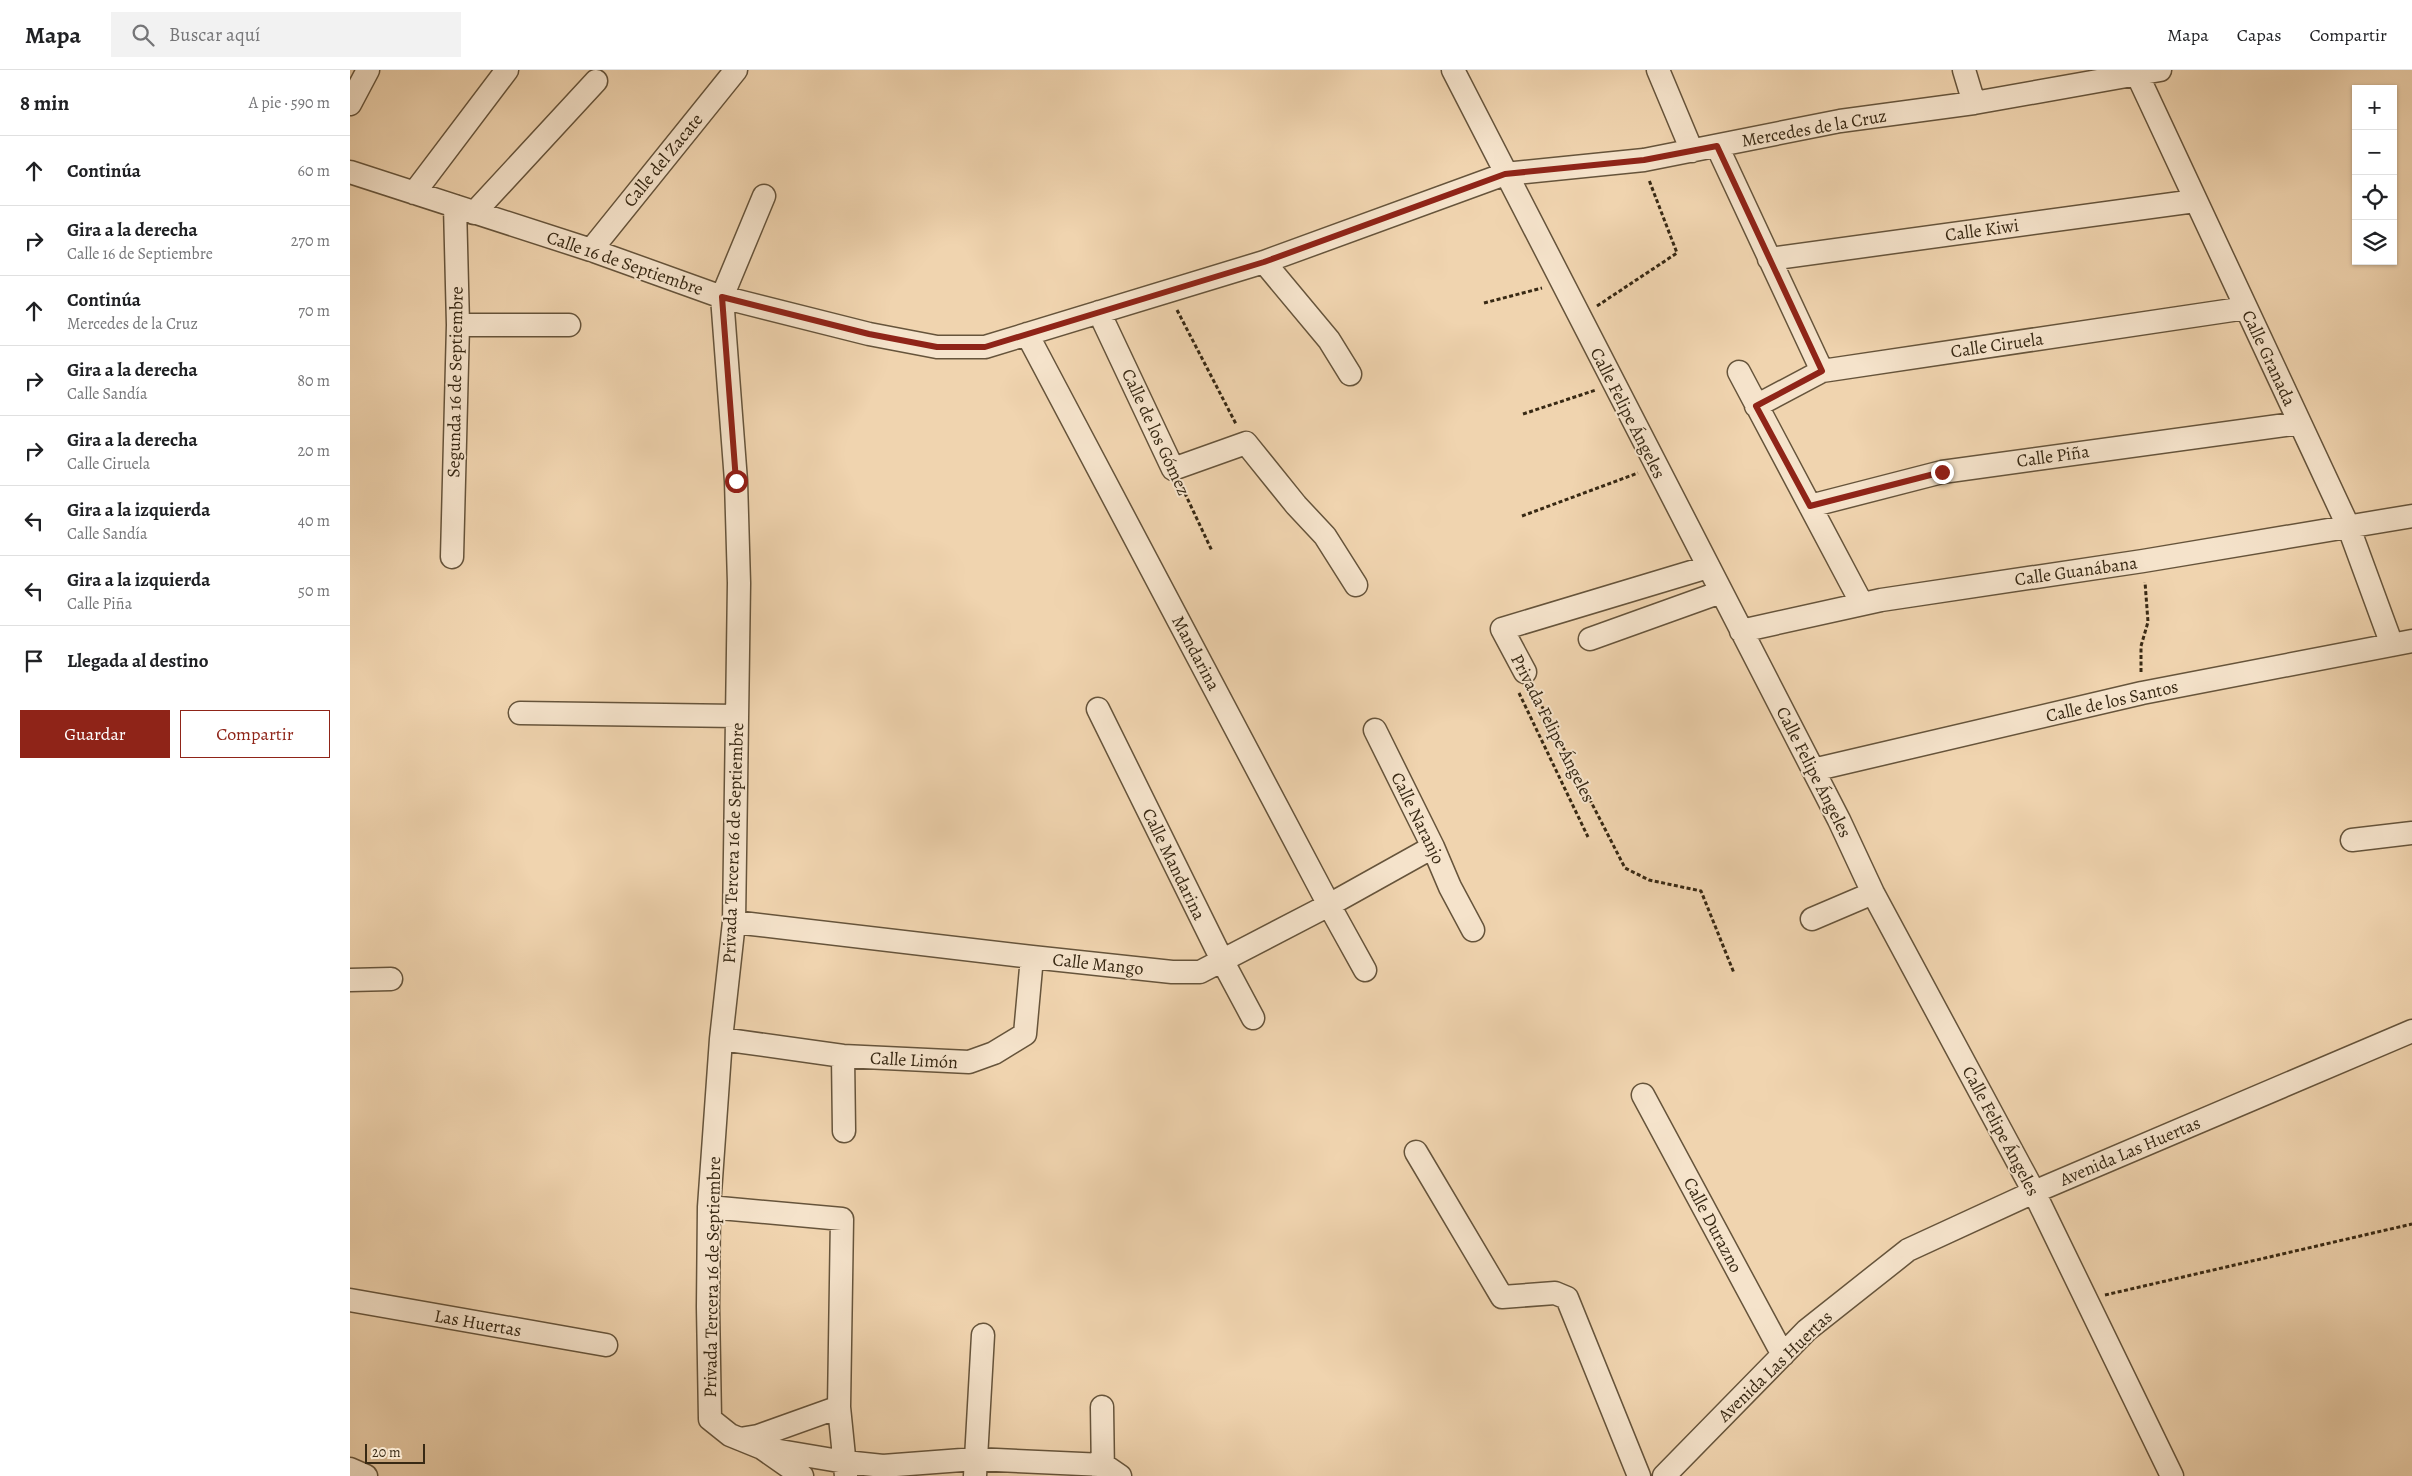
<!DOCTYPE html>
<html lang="es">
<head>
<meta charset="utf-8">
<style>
	:root { --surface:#fff; --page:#f2f2f2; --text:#202124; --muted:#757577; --line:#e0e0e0; --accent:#8f2418 }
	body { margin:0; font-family:Alegreya,serif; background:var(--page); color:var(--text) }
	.controls { position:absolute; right:15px; top:15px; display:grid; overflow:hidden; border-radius:0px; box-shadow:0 1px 4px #0004 }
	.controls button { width:45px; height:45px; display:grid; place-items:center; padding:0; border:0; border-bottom:1px solid var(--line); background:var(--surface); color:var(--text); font:25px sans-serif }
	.scale { position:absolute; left:15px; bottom:12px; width:60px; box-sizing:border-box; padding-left:5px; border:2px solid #382914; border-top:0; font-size:14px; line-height:18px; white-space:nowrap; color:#382914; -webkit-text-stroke:4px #f5e3cb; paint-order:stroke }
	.stop { position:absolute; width:15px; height:15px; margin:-11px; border:4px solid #8f2418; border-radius:50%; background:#fff }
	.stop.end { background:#8f2418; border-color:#fff; box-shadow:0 1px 5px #0008 }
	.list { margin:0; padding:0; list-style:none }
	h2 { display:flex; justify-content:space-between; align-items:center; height:65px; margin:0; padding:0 20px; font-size:21px }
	h2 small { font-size:16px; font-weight:400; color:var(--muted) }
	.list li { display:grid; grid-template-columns:32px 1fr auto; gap:15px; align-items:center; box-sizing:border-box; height:70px; padding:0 20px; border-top:1px solid var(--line) }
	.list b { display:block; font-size:19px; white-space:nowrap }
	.list p { margin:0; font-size:16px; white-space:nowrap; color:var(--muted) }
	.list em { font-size:16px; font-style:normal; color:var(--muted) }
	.actions { display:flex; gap:10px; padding:15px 20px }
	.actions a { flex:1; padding:11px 0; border:1px solid var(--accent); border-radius:0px; text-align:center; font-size:18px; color:var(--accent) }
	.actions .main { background:var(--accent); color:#fff }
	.icon { flex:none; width:28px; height:28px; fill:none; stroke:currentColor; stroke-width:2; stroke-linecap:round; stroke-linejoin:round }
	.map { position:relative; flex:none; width:2062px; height:1406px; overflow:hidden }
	header { display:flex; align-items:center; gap:30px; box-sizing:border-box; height:70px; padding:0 25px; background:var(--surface); border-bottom:1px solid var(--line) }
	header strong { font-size:24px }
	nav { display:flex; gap:28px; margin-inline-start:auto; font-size:18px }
	.search { width:350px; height:45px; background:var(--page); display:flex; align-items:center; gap:12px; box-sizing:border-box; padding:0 18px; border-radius:0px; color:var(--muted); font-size:19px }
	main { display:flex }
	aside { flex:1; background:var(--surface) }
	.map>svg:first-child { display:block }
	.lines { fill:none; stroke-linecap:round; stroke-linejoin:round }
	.minor-casing { stroke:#66543b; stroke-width:25 }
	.path { stroke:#382914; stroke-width:3; stroke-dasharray:4 2.5; stroke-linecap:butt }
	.minor { stroke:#f5e3cb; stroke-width:22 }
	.route { stroke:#8f2418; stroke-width:6 }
	.labels { text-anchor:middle; stroke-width:4; stroke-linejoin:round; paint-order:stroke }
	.street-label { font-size:18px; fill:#382914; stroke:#f5e3cb }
</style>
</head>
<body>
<header>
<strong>Mapa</strong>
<div class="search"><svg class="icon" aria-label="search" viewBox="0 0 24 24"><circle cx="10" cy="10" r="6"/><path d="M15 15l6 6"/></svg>Buscar aquí</div>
<nav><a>Mapa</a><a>Capas</a><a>Compartir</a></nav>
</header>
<main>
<aside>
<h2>8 min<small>A pie · 590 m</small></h2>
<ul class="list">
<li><svg class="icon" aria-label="ahead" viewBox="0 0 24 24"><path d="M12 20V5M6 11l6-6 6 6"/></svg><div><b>Continúa</b></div><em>60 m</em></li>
<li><svg class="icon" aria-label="right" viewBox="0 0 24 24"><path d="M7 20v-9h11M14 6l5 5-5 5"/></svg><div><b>Gira a la derecha</b><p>Calle 16 de Septiembre</p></div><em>270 m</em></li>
<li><svg class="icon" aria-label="ahead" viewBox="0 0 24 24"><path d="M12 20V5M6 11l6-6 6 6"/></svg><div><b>Continúa</b><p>Mercedes de la Cruz</p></div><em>70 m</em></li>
<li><svg class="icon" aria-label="right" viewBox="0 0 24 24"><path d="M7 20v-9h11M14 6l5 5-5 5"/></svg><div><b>Gira a la derecha</b><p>Calle Sandía</p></div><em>80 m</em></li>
<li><svg class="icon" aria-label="right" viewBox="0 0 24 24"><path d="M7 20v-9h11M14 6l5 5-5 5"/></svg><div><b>Gira a la derecha</b><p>Calle Ciruela</p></div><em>20 m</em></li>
<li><svg class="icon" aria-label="left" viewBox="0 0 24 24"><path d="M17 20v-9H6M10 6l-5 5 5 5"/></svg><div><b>Gira a la izquierda</b><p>Calle Sandía</p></div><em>40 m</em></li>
<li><svg class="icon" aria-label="left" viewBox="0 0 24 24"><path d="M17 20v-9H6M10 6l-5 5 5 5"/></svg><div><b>Gira a la izquierda</b><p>Calle Piña</p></div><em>50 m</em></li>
<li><svg class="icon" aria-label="arrive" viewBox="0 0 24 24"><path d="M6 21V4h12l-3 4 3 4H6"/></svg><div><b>Llegada al destino</b></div></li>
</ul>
<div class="actions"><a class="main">Guardar</a><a>Compartir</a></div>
</aside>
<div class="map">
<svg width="2062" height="1406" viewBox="0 0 2062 1406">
	<rect width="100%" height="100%" fill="#f0d4af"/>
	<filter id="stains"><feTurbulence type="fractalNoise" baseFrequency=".004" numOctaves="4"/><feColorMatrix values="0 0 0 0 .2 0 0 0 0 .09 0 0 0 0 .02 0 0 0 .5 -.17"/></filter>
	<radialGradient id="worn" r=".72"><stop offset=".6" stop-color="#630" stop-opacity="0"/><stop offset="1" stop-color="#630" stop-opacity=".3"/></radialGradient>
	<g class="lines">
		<defs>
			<path id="minor" d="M1103,0L1489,750L1523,823L1684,1122L1822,1406
				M1308,0L1342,81
				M1614,0L1624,33
				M1787,4L1999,458L2042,575
				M0,34L18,0
				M1367,76L1472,301
				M0,102L241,180L372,227L519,264L587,277H635L914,192L1155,104L1294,90L1490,51L1624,33L1810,0
				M64,123L157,0
				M414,126L372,227L386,411L389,513L384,852L371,969L359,1137L358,1237L360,1349L380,1365L412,1378L452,1406
				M124,143L246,11
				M241,180L386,0
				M1419,189L1845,131
				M914,192L979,270L1000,304
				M749,242L823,399L896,373L946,435L975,466L1006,515
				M108,255H219
				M677,264L979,835L1015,900
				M1389,302L1512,534
				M1406,336L1472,301L1896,238
				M1460,436L1592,402L1950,353
				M102,487L108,255L105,136
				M1391,561L1531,530L1793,491L2062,446
				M1240,569L1371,522
				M1175,602L1152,559L1358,497
				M748,639L872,890L903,948
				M170,643L387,646
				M1025,660L1083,777L1100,817L1123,860
				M1463,700L1792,623L2062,571
				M2002,770L2062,763
				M1462,849L1523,823
				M384,852L682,887L822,902H850L979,835L1083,777
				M0,910L41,909
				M371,969L493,986L619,992L644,983L675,964L682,887
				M493,986L494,1061
				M1293,1025L1433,1285
				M1066,1082L1152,1227L1205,1223L1217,1228L1289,1406
				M359,1137L492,1149L489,1337L496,1406
				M0,1230L256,1275
				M752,1337L753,1406
				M390,1369L408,1366L489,1337
				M418,1379L495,1392L533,1396L625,1389L754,1395L770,1406
				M0,1399L16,1406
				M625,1406L633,1265
				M1314,1406L1457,1260L1558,1180L1684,1122L2062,961"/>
		</defs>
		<!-- minor casing -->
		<use href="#minor" class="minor-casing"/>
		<!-- path -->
		<path class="path" d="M1134,233L1192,218
			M1247,236L1327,183L1299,110
			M827,240L886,354
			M1173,344L1246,320
			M832,417L862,481
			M1172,446L1288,403
			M1791,602V576L1798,552L1795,512
			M1183,619L1275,798L1299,810L1351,821L1384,903
			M1169,623L1238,767
			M1755,1225L2062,1154"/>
		<!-- minor -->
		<use href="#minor" class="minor"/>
	</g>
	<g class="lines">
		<!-- route -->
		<path class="route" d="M386,411L372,227L519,264L587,277H635L914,192L1155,104L1294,90L1367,76L1472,301L1406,336L1460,436L1592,402"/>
	</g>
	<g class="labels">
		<!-- street labels -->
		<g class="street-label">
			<text transform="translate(1464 58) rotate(-10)" y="6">Mercedes de la Cruz</text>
			<text transform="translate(313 90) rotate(-51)" y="6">Calle del Zacate</text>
			<text transform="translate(1632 160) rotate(-8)" y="6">Calle Kiwi</text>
			<text transform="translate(275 193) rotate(19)" y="6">Calle 16 de Septiembre</text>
			<text transform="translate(1647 275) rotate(-8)" y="6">Calle Ciruela</text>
			<text transform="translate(1919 288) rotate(65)" y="6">Calle Granada</text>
			<text transform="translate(105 312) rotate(-89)" y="6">Segunda 16 de Septiembre</text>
			<text transform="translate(1278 343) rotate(63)" y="6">Calle Felipe Ángeles</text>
			<text transform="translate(806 362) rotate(65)" y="6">Calle de los Gómez</text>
			<text transform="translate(1703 386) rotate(-8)" y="6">Calle Piña</text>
			<text transform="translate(1726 501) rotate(-8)" y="6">Calle Guanábana</text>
			<text transform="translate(846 583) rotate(62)" y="6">Mandarina</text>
			<text transform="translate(1762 631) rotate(-13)" y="6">Calle de los Santos</text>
			<text transform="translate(1203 658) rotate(63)" y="6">Privada Felipe Ángeles</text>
			<text transform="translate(1464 702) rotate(63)" y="6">Calle Felipe Ángeles</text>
			<text transform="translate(1068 748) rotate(64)" y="6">Calle Naranjo</text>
			<text transform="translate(383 773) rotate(-88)" y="6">Privada Tercera 16 de Septiembre</text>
			<text transform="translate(824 794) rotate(64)" y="6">Calle Mandarina</text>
			<text transform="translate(748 894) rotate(6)" y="6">Calle Mango</text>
			<text transform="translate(564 990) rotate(3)" y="6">Calle Limón</text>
			<text transform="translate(1651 1061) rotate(62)" y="6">Calle Felipe Ángeles</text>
			<text transform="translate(1780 1081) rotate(-23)" y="6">Avenida Las Huertas</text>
			<text transform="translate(1363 1155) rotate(62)" y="6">Calle Durazno</text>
			<text transform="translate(362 1207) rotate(-89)" y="6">Privada Tercera 16 de Septiembre</text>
			<text transform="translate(128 1253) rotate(10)" y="6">Las Huertas</text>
			<text transform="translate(1425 1296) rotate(-44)" y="6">Avenida Las Huertas</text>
		</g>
	</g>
	<rect width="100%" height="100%" filter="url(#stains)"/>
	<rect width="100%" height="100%" fill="url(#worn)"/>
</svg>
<div class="controls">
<button>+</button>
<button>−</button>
<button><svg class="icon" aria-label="locate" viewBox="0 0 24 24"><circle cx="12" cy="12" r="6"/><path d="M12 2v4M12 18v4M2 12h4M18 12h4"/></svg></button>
<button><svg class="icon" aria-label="layers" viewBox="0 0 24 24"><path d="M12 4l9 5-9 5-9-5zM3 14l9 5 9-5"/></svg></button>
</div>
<div class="scale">20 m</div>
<div class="stop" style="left:386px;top:411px"></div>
<div class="stop end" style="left:1592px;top:402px"></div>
</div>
</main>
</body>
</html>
